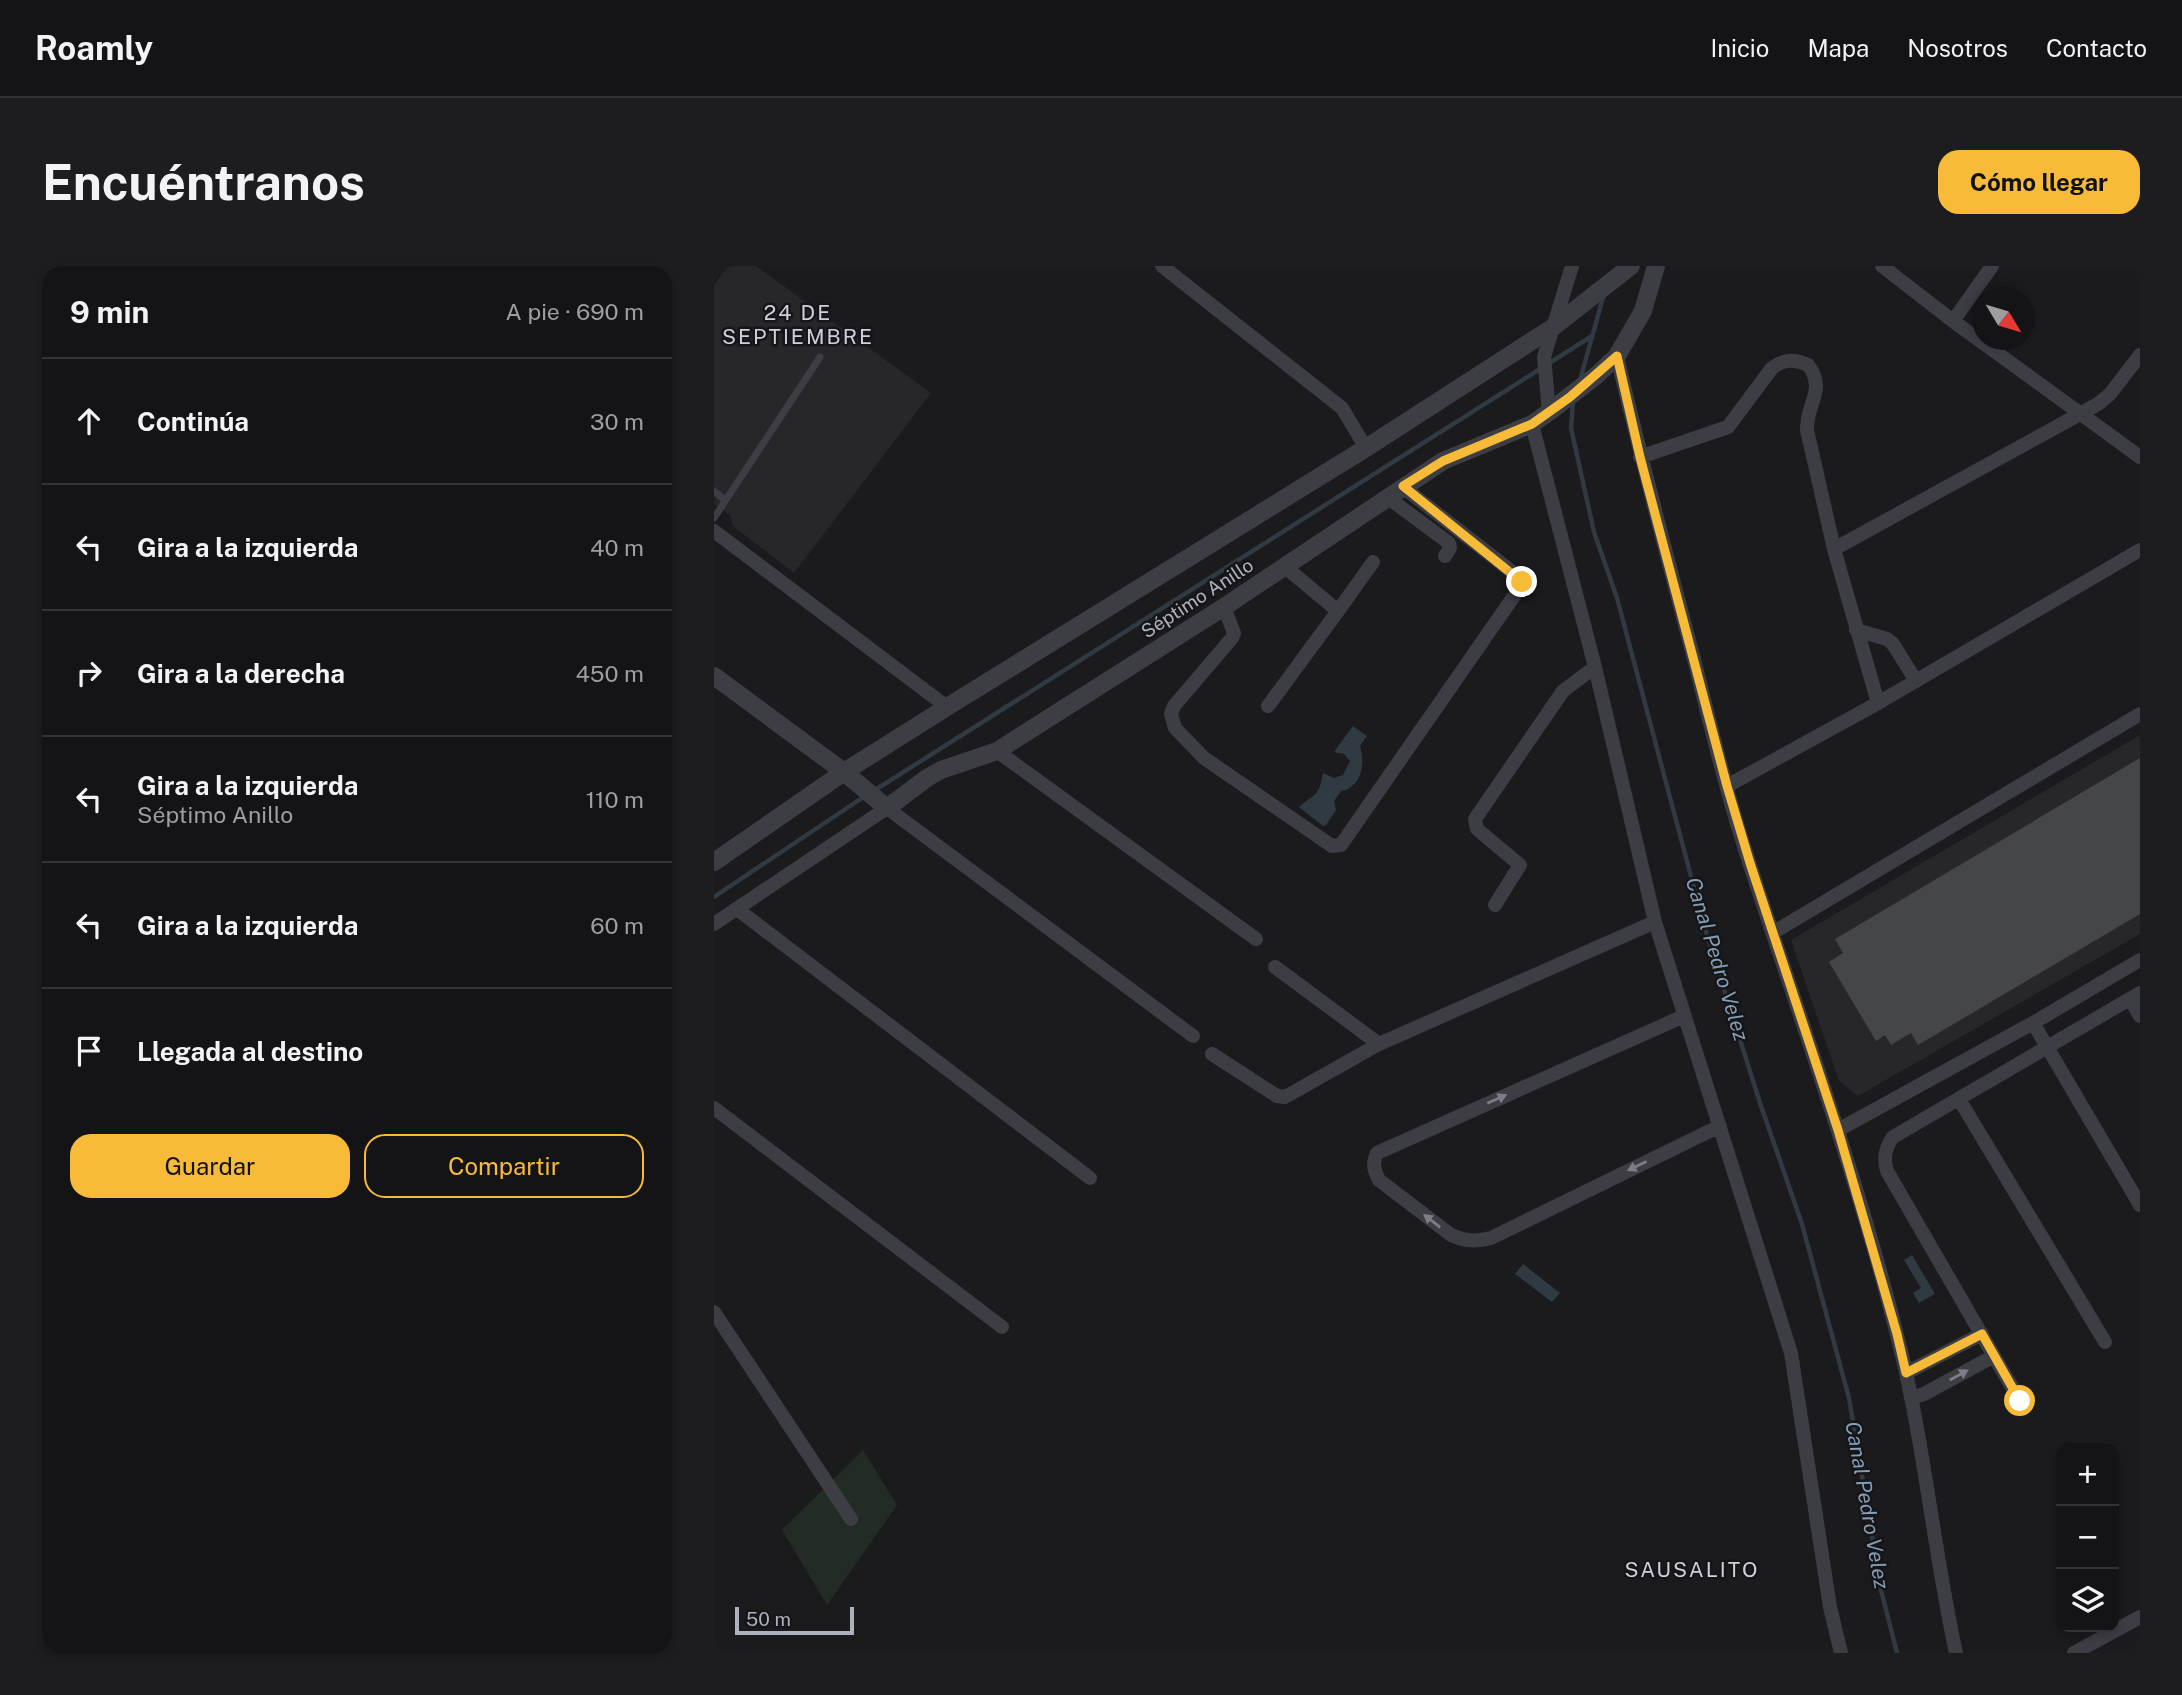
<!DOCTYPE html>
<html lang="es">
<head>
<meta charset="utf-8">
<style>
	:root { --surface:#141416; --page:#1d1d1f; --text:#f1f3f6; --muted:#9d9ea1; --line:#333335; --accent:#f7bb39 }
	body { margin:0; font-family:"Public Sans",sans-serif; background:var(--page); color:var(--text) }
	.controls { position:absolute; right:21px; bottom:21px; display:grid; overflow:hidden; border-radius:14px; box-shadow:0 4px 10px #0003 }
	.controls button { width:63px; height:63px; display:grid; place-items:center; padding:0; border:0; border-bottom:2px solid var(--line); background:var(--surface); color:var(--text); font:35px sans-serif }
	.compass { position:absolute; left:1258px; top:21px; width:63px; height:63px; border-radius:50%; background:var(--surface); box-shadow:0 4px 10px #0003; rotate:128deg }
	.scale { position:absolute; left:21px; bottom:18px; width:119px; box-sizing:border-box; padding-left:7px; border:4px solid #adb1bd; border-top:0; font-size:19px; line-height:24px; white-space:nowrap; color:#adb1bd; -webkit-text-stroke:5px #161618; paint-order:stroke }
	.stop { position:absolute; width:21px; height:21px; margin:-16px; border:5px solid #f7bb39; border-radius:50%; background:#fff }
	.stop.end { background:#f7bb39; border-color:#fff; box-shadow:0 2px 7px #0008 }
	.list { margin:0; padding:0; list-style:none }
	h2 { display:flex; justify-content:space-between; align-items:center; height:91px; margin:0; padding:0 28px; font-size:30px }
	h2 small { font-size:23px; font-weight:400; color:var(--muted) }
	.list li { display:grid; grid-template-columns:46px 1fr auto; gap:21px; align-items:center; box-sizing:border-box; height:126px; padding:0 28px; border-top:2px solid var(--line) }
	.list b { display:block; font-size:26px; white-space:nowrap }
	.list p { margin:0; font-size:23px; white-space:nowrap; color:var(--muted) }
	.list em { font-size:23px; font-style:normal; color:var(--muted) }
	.actions { display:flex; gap:14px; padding:21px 28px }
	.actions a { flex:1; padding:16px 0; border:2px solid var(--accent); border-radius:21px; text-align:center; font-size:24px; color:var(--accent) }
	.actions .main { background:var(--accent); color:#111 }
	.icon { flex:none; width:38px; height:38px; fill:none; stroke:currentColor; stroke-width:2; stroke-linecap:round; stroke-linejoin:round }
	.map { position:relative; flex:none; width:1426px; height:1387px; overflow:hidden; border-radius:21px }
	header { display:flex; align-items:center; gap:42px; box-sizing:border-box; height:98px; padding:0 35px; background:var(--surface); border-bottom:2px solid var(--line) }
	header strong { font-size:33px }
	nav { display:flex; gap:38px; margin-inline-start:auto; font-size:24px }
	.intro { display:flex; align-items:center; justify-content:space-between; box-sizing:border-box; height:168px; padding:0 42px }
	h1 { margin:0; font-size:49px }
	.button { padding:18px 32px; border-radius:21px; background:var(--accent); color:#111; font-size:24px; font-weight:700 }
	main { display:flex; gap:42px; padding:0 42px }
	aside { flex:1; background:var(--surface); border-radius:21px; box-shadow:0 4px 10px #0003 }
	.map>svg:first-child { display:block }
	.built { fill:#27272a }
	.green { fill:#222c24 }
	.water { fill:#303a42 }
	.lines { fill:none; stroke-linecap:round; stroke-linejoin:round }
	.stream { stroke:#303a42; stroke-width:4.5 }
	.building { fill:#45464a }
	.service { stroke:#3d3e44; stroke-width:7 }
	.minor { stroke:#3d3e44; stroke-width:14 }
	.tertiary { stroke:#3d3e44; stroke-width:18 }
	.oneway { fill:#7b7d87 }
	.route { stroke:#f7bb39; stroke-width:9 }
	.labels { text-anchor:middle; stroke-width:5; stroke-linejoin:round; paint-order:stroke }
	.street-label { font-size:19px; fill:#adb1bd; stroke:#161618 }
	.neighbourhood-label { font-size:21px; letter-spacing:2px; fill:#ced1d9; stroke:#161618 }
	.water-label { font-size:21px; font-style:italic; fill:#849fb8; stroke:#161618 }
</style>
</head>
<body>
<header>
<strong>Roamly</strong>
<nav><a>Inicio</a><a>Mapa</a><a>Nosotros</a><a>Contacto</a></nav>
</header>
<div class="intro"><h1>Encuéntranos</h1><a class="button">Cómo llegar</a></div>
<main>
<aside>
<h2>9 min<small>A pie · 690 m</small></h2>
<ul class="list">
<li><svg class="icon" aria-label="ahead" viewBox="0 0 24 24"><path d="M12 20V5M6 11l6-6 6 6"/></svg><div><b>Continúa</b></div><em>30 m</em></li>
<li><svg class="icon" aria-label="left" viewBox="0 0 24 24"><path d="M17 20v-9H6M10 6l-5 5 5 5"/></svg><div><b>Gira a la izquierda</b></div><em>40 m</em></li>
<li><svg class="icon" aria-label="right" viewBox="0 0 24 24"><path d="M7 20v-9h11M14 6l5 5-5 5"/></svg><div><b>Gira a la derecha</b></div><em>450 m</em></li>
<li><svg class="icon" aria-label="left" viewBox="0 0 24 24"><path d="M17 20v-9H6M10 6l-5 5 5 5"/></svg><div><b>Gira a la izquierda</b><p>Séptimo Anillo</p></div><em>110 m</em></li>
<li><svg class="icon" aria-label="left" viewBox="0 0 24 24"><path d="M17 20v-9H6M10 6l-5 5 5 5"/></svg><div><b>Gira a la izquierda</b></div><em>60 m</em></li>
<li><svg class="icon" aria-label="arrive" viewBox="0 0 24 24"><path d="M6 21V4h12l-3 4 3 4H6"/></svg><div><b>Llegada al destino</b></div></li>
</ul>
<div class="actions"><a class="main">Guardar</a><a>Compartir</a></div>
</aside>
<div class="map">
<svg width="1426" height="1387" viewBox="0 0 1426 1387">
	<rect width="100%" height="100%" fill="#1b1b1d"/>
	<!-- built -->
	<path class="built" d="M14,0H42L217,127L80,307L19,260L16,249L0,238V19Z
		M1426,469V668L1144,830L1125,815L1077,674Z"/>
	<!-- green -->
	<path class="green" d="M149,1184L183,1239L113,1339L68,1264Z"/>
	<!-- water -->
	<path class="water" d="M639,460L653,470L646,480C651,497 649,517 630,525L628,524L620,535L622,544L612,559L609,560L585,541C601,527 605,531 609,507L620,512L629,509L636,495L630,488L620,486Z
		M1198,989L1221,1028L1205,1037L1199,1027L1207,1022L1190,994Z
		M809,998L846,1027L838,1036L801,1008Z"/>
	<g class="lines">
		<!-- stream -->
		<path class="stream" d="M866,114L890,28
			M859,136L857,162L880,266L903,332L991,663L1047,840L1088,958L1135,1132L1167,1324L1183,1387
			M158,526L878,70
			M0,631L151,530"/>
	</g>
	<!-- building -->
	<path class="building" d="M1426,492V648L1204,779L1197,767L1177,779L1171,769L1162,775L1115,696L1129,687L1121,673Z"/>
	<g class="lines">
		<!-- service -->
		<path class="service" d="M0,225L11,234
			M0,252L106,91"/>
		<!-- minor -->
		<path class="minor" d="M448,0L628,142L652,182
			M1168,0L1239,55L1426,191
			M1239,55L1278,0
			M903,90C927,193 954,295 981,397C998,465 1014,533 1036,599C1087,755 1143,910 1183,1069C1210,1173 1219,1282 1242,1387
			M835,146L830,91L858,0
			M818,158L881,401L941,656L1077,1087L1116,1341L1127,1387
			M926,191L1014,161L1058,102C1070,93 1080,93 1094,99C1113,123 1092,138 1093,164L1120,283L1164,437
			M673,231L735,277L736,282L731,290
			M0,265L233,441
			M1120,283L1384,138L1396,128L1426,89
			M510,341L520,367L518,372L460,440L457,448L461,462L490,492L618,580L627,579L807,320L806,312L689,221
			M624,345L659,296
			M1142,364L1173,373L1179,378L1202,415
			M554,440L624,345L570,300
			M283,485L542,673
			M1013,520L1164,437L1426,284
			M781,639L806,599L763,563L761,553L849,425L881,401
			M23,643L376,912
			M0,658L173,542L479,770
			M1060,666L1426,448
			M561,701L665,778
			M1416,733L1426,750
			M970,750L663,887C658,898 660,904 665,914L737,969C751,975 762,976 777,972L1006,860
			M1319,757L1426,939
			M498,788L563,830L571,831L665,778L941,656
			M1245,833L1391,1076
			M0,842L288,1061
			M1124,864L1319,757L1426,694
			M0,1046L137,1253
			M1192,1107L1268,1068
			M1197,1132L1210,1128L1280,1090
			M1306,1135L1173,905C1169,892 1171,882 1179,871L1426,727
			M1360,1387L1426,1351"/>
		<!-- tertiary -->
		<path class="tertiary" d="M0,410L130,506L173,542L213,512L227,504L283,485L510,341L729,195L818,158L835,146L883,109L903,90L929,45L942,0
			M0,596L130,506L233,441L652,182L838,62L917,0"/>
	</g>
	<!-- one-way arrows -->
	<defs><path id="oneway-solid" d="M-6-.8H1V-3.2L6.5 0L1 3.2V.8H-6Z" transform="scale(1.75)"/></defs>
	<g class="oneway">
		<use href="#oneway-solid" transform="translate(783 833) rotate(-24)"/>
		<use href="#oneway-solid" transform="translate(923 900) rotate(154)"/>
		<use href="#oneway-solid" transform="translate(718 955) rotate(-142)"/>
		<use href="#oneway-solid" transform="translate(1245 1109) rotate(-29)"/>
	</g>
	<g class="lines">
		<!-- route -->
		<path class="route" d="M808,316L689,220L729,195L818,158L856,131L903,90L926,191L1013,520L1036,597L1124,864L1183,1068L1192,1107L1268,1068L1306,1135"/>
	</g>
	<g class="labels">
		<!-- street labels -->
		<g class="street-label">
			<text transform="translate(483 332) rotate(-33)" y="7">Séptimo Anillo</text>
		</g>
		<!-- neighbourhood labels -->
		<g class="neighbourhood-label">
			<text x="84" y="54">24 DE<tspan x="84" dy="24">SEPTIEMBRE</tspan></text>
			<text x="978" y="1311">SAUSALITO</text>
		</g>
		<!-- water labels -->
		<g class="water-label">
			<text transform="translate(1003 693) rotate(73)" y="7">Canal Pedro Velez</text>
			<text transform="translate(1153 1239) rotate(80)" y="7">Canal Pedro Velez</text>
		</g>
	</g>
</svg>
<div class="controls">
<button>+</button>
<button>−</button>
<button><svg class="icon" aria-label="layers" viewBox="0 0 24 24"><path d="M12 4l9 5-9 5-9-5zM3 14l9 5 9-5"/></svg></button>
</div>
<svg class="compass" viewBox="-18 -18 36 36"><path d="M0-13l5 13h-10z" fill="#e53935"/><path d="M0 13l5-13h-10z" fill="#9d9ea1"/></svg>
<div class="scale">50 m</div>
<div class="stop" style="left:1306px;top:1135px"></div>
<div class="stop end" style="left:808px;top:316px"></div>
</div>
</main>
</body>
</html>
